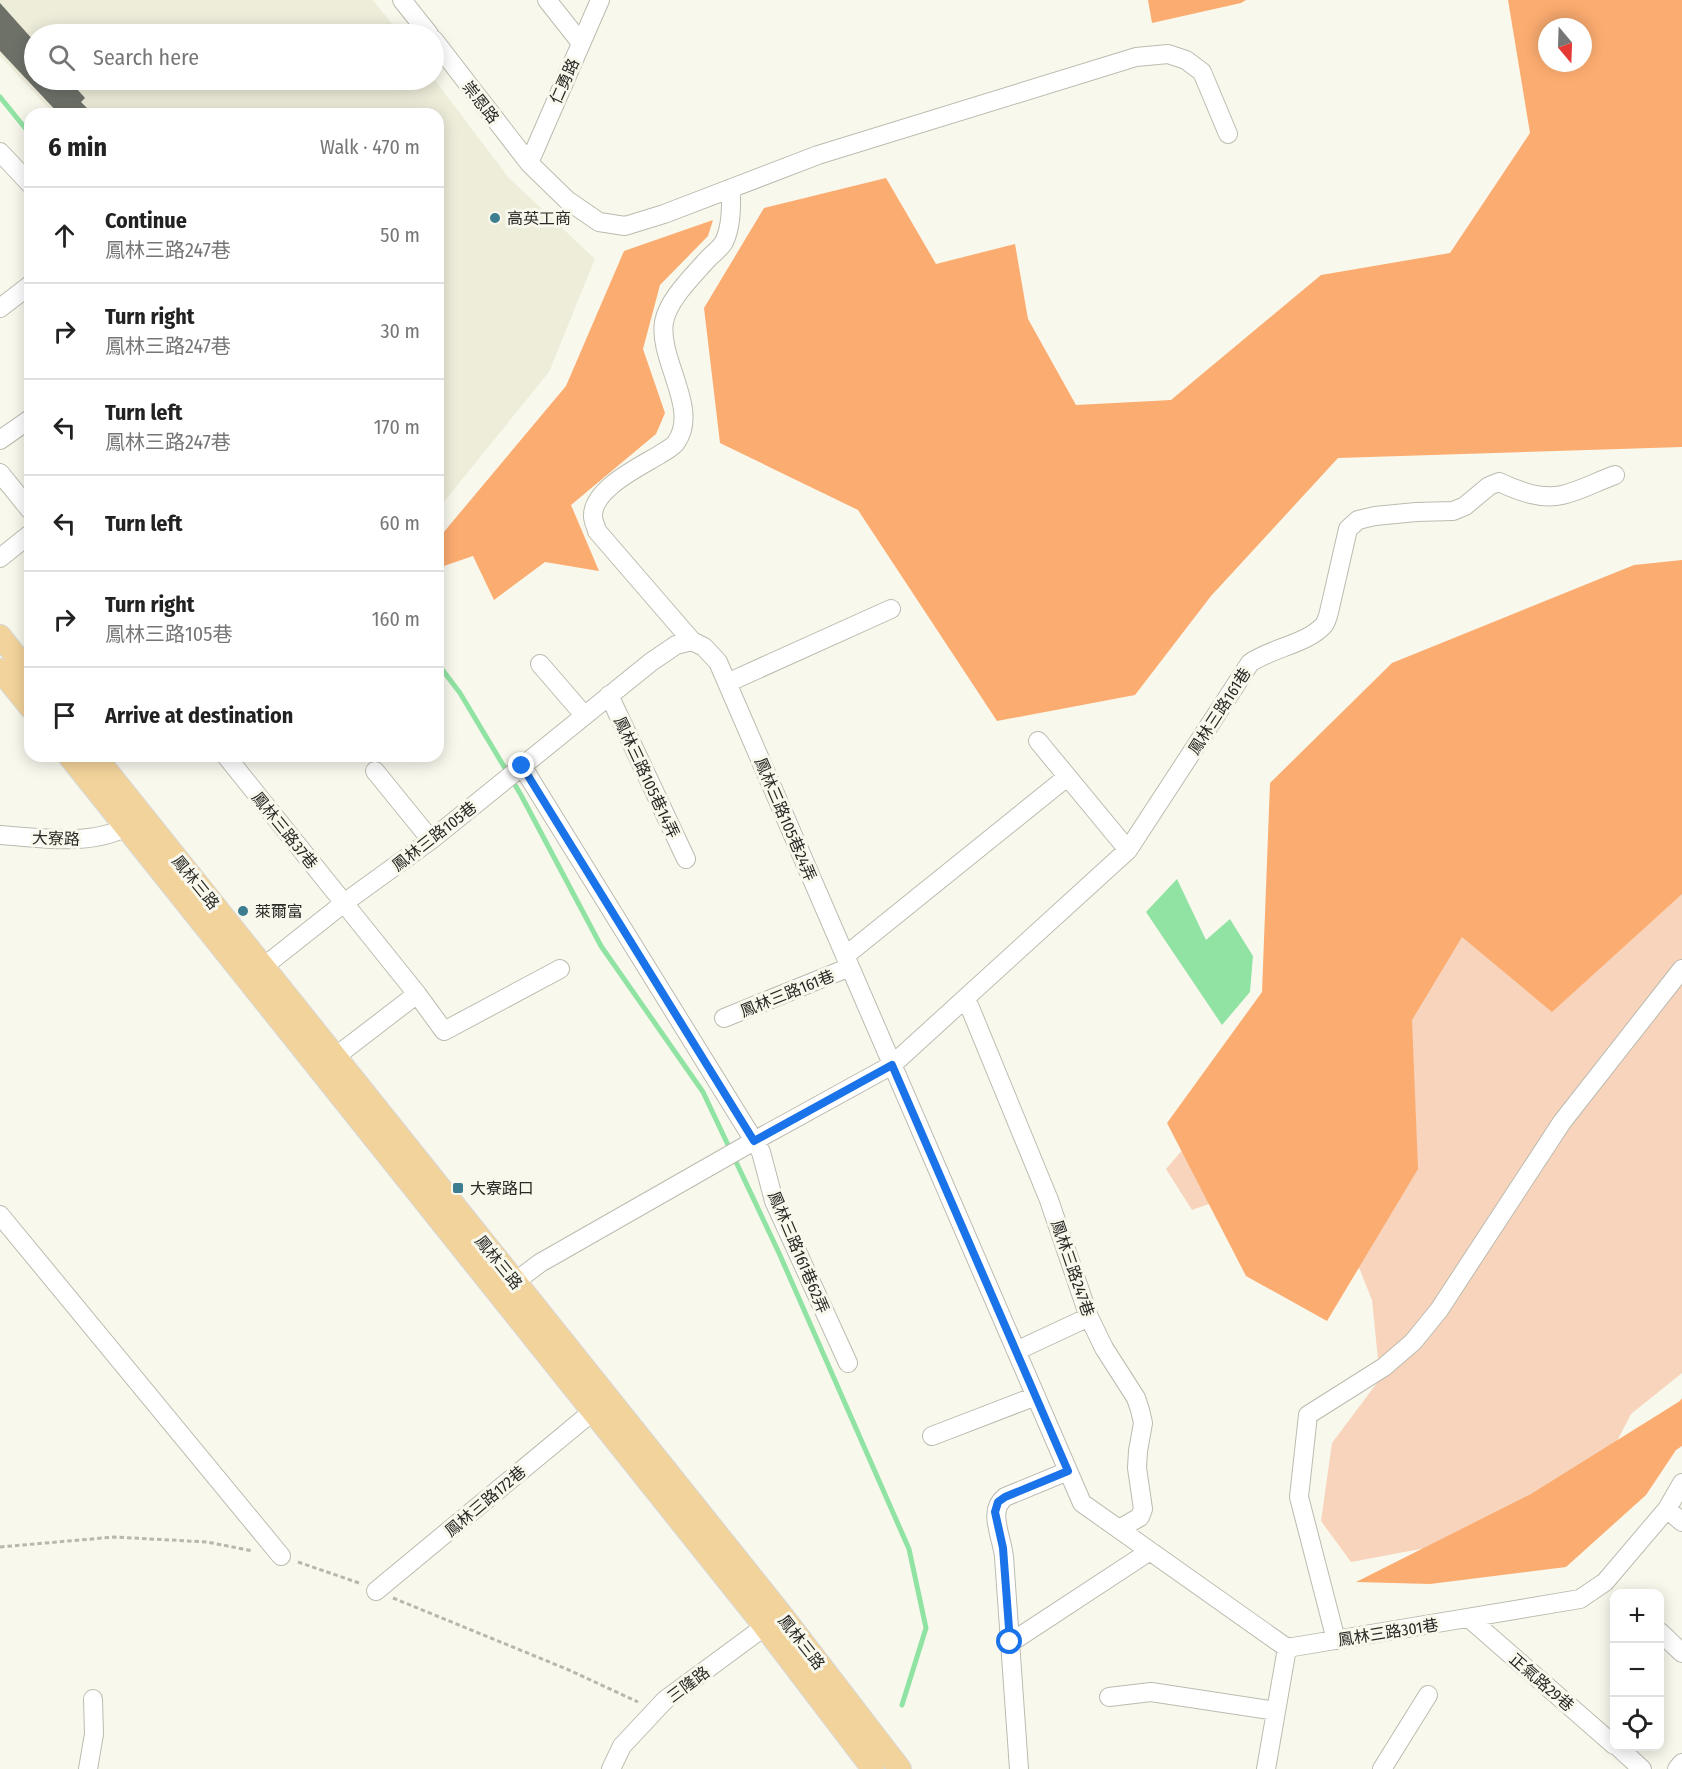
<!DOCTYPE html>
<html lang="en">
<head>
<meta charset="utf-8">
<style>
	:root { --surface:#fff; --page:#f6f6f6; --text:#222; --muted:#767676; --line:#e0e0e0 }
	body { margin:0; font-family:"Fira Sans Condensed","Noto Sans TC",sans-serif; background:var(--page); color:var(--text) }
	.controls { position:absolute; right:18px; bottom:18px; display:grid; overflow:hidden; border-radius:12px; box-shadow:0 3px 15px #0003 }
	.controls button { width:54px; height:54px; display:grid; place-items:center; padding:0; border:0; border-bottom:2px solid var(--line); background:var(--surface); color:var(--text); font:30px sans-serif }
	.compass { position:absolute; left:1538px; top:18px; width:54px; height:54px; border-radius:50%; background:var(--surface); box-shadow:0 3px 15px #0003; rotate:161deg }
	.stop { position:absolute; width:18px; height:18px; margin:-14px; border:4px solid #1a73e8; border-radius:50%; background:#fff }
	.stop.end { background:#1a73e8; border-color:#fff; box-shadow:0 2px 6px #0008 }
	.list { margin:0; padding:0; list-style:none }
	h2 { display:flex; justify-content:space-between; align-items:center; height:78px; margin:0; padding:0 24px; font-size:26px }
	h2 small { font-size:20px; font-weight:400; color:var(--muted) }
	.list li { display:grid; grid-template-columns:39px 1fr auto; gap:18px; align-items:center; box-sizing:border-box; height:96px; padding:0 24px; border-top:2px solid var(--line) }
	.list b { display:block; font-size:22px; white-space:nowrap }
	.list p { margin:0; font-size:20px; white-space:nowrap; color:var(--muted) }
	.list em { font-size:20px; font-style:normal; color:var(--muted) }
	.icon { flex:none; width:33px; height:33px; fill:none; stroke:currentColor; stroke-width:2; stroke-linecap:round; stroke-linejoin:round }
	.map { position:relative; flex:none; width:1682px; height:1769px; overflow:hidden }
	.search { position:absolute; background:var(--surface); box-shadow:0 3px 15px #0003; left:24px; top:24px; width:420px; height:66px; display:flex; align-items:center; gap:15px; box-sizing:border-box; padding:0 21px; border-radius:33px; color:var(--muted); font-size:22px }
	.panel { position:absolute; background:var(--surface); box-shadow:0 3px 15px #0003; left:24px; top:108px; width:420px; height:654px; border-radius:18px }
	.map>svg:first-child { display:block }
	.built { fill:#eeedda }
	.green { fill:#f7d4bb }
	.forest { fill:#fbac70; fill-rule:evenodd }
	.water { fill:#91e3a3 }
	.lines { fill:none; stroke-linecap:round; stroke-linejoin:round }
	.stream { stroke:#91e3a3; stroke-width:5 }
	.building { fill:#6d7168 }
	.minor-casing { stroke:#bcbbb0; stroke-width:20 }
	.major-casing { stroke:#d8d8d8; stroke-width:24 }
	.path { stroke:#b8b7af; stroke-width:3; stroke-dasharray:4.5 3; stroke-linecap:butt }
	.minor { stroke:#fff; stroke-width:18 }
	.major { stroke:#f2d39b; stroke-width:22 }
	.route { stroke:#1a73e8; stroke-width:8 }
	.poi-dot { fill:#3c7d90; stroke:#f9f8ed; stroke-width:2 }
	.labels { text-anchor:middle; stroke-width:6; stroke-linejoin:round; paint-order:stroke }
	.street-label { font-size:16px; fill:#292925; stroke:#f9f8ed }
	.poi-label { font-size:16px; fill:#292925; stroke:#f9f8ed; text-anchor:start }
</style>
</head>
<body>
<div class="map">
<svg width="1682" height="1769" viewBox="0 0 1682 1769">
	<rect width="100%" height="100%" fill="#f9f8ed"/>
	<!-- built -->
	<path class="built" d="M0,0H373L400,34H34V80L434,79L509,178L595,259L549,372L438,509V114H54L0,56Z"/>
	<!-- green -->
	<path class="green" d="M1682,870V1373L1631,1414L1601,1472L1447,1544L1351,1562L1321,1521L1332,1443L1380,1379L1372,1300L1349,1243L1267,1183L1192,1210L1166,1169L1268,1050L1339,941Z"/>
	<!-- forest -->
	<path class="forest" d="M1148,0H1246L1241,3L1152,23Z
		M1508,0H1682V447L1338,458L1211,596L1135,695L997,721L858,510L720,443L704,308L764,208L886,178L936,264L1015,244L1028,319L1076,405L1171,400L1321,275L1450,253L1530,133ZM1547,27H1583V63H1547Z
		M713,220L708,236L660,285L643,349L665,413L656,434L571,505L599,571L545,562L494,600L473,556L438,568V539L566,386L624,251Z
		M1682,560V894L1552,1012L1462,937L1412,1020L1418,1169L1327,1321L1246,1276L1167,1123L1262,992L1270,783L1392,663L1634,565Z
		M1682,1398V1446L1676,1450L1646,1495L1566,1567L1430,1584L1356,1582L1531,1494L1680,1401Z"/>
	<!-- water -->
	<path class="water" d="M1177,879L1206,940L1230,919L1253,956L1250,992L1222,1025L1146,912Z"/>
	<g class="lines">
		<!-- stream -->
		<path class="stream" d="M0,97L30,134
			M438,664L460,693L521,795L601,946L703,1092L779,1253L909,1549L926,1628L902,1705"/>
	</g>
	<!-- building -->
	<path class="building" d="M0,3L34,41V80H69L85,98L81,102L93,114H59L0,51Z"/>
	<g class="lines">
		<defs>
			<path id="minor" d="M402,0L429,34
				M547,0L581,43
				M434,40L529,163L567,200L599,222L625,226L664,214L818,155L1136,57L1168,54L1186,60L1202,72L1228,134
				M0,152L30,184
				M529,163L600,0
				M731,188C731,206 732,225 724,242C720,249 711,255 705,262C691,278 668,300 664,322C658,359 699,408 677,441C674,447 665,451 659,455C639,467 595,488 593,514C592,519 596,526 597,531L692,641L704,647L718,662L1082,1503L1287,1648
				M0,308L30,285
				M0,440L30,419
				M0,473L30,510
				M0,558L30,534
				M540,664L584,715
				M727,683L891,609
				M609,695L686,859
				M1038,741L1128,850
				M226,756L417,994L444,1031L560,969
				M522,766L761,1152L774,1201L848,1363
				M375,771L431,840
				M0,835C45,838 97,848 137,821
				M845,956L1067,777
				M253,975L344,903L431,840L651,662L676,645L692,641
				M966,998L1049,1200L1089,1317L1104,1348L1136,1398L1140,1410L1143,1423L1138,1451L1137,1468L1143,1509L1140,1517L1119,1529
				M724,1018L850,967
				M335,1057L417,994
				M0,1215L281,1556
				M504,1290L540,1263L754,1141L892,1065L1128,850L1250,663C1271,648 1307,644 1324,625C1326,622 1328,616 1329,612L1348,529L1358,520L1375,516L1416,512L1453,511L1465,506L1489,486L1499,482C1518,491 1541,500 1562,495C1580,491 1598,481 1615,475
				M1016,1351L1089,1317
				M932,1436L1036,1396
				M1667,1509L1682,1522
				M376,1591L592,1412
				M1470,1619L1614,1745
				M1660,1632L1682,1653
				M1336,1640L1299,1497L1308,1415L1384,1367L1413,1342L1439,1310L1562,1122L1682,969
				M1010,1643L1150,1551
				M1109,1697L1151,1692L1276,1711
				M1617,1746L1642,1769
				M88,1769L94,1734L93,1699
				M611,1769L622,1746L665,1700L775,1619
				M1019,1769C1014,1698 1009,1628 1004,1557C1002,1536 987,1511 1005,1497L1068,1471
				M1266,1769L1287,1648L1580,1599L1605,1582L1667,1509L1682,1483
				M1382,1769L1428,1695
				M1677,1769L1682,1763"/>
			<path id="major" d="M0,636L30,674
				M0,670L30,707
				M69,756L765,1627L873,1769
				M95,756L781,1614L900,1769"/>
		</defs>
		<!-- minor casing -->
		<use href="#minor" class="minor-casing"/>
		<!-- major casing -->
		<use href="#major" class="major-casing"/>
		<!-- path -->
		<path class="path" d="M0,1547L114,1537L207,1542L253,1551
			M298,1562L362,1584
			M393,1598L569,1670L638,1702"/>
		<!-- minor -->
		<use href="#minor" class="minor"/>
		<!-- major -->
		<use href="#major" class="major"/>
	</g>
	<g class="lines">
		<!-- route -->
		<path class="route" d="M522,766L754,1141L892,1065L1068,1471L1005,1497L998,1502L995,1512L1003,1548L1010,1642"/>
	</g>
	<!-- markers -->
	<g class="poi-dot">
		<circle cx="495" cy="218" r="6"/>
		<circle cx="243" cy="911" r="6"/>
		<rect x="452" y="1182" width="12" height="12" rx="3"/>
	</g>
	<g class="labels">
		<!-- street labels -->
		<g class="street-label">
			<text transform="translate(564 81) rotate(-66)" y="6">仁勇路</text>
			<text transform="translate(481 102) rotate(52)" y="6">崇恩路</text>
			<text transform="translate(1219 711) rotate(-57)" y="6">鳳林三路161巷</text>
			<text transform="translate(647 777) rotate(65)" y="6">鳳林三路105巷14弄</text>
			<text transform="translate(786 819) rotate(67)" y="6">鳳林三路105巷24弄</text>
			<text transform="translate(285 830) rotate(51)" y="6">鳳林三路37巷</text>
			<text transform="translate(434 836) rotate(-38)" y="6">鳳林三路105巷</text>
			<text transform="translate(56 838) rotate(2)" y="6">大寮路</text>
			<text transform="translate(196 882) rotate(51)" y="6">鳳林三路</text>
			<text transform="translate(787 993) rotate(-22)" y="6">鳳林三路161巷</text>
			<text transform="translate(799 1252) rotate(67)" y="6">鳳林三路161巷62弄</text>
			<text transform="translate(499 1262) rotate(51)" y="6">鳳林三路</text>
			<text transform="translate(1073 1268) rotate(71)" y="6">鳳林三路247巷</text>
			<text transform="translate(485 1501) rotate(-40)" y="6">鳳林三路172巷</text>
			<text transform="translate(1388 1632) rotate(-9)" y="6">鳳林三路301巷</text>
			<text transform="translate(802 1642) rotate(52)" y="6">鳳林三路</text>
			<text transform="translate(1542 1682) rotate(41)" y="6">正氣路29巷</text>
			<text transform="translate(688 1684) rotate(-37)" y="6">三隆路</text>
		</g>
		<!-- poi labels -->
		<g class="poi-label">
			<text x="507" y="224">高英工商</text>
			<text x="255" y="917">萊爾富</text>
			<text x="470" y="1194">大寮路口</text>
		</g>
	</g>
</svg>
<div class="controls">
<button>+</button>
<button>−</button>
<button><svg class="icon" aria-label="locate" viewBox="0 0 24 24"><circle cx="12" cy="12" r="6"/><path d="M12 2v4M12 18v4M2 12h4M18 12h4"/></svg></button>
</div>
<svg class="compass" viewBox="-18 -18 36 36"><path d="M0-13l5 13h-10z" fill="#e53935"/><path d="M0 13l5-13h-10z" fill="#767676"/></svg>
<div class="stop" style="left:1010px;top:1642px"></div>
<div class="stop end" style="left:522px;top:766px"></div>
<div class="search"><svg class="icon" aria-label="search" viewBox="0 0 24 24"><circle cx="10" cy="10" r="6"/><path d="M15 15l6 6"/></svg>Search here</div>
<section class="panel">
<h2>6 min<small>Walk · 470 m</small></h2>
<ul class="list">
<li><svg class="icon" aria-label="ahead" viewBox="0 0 24 24"><path d="M12 20V5M6 11l6-6 6 6"/></svg><div><b>Continue</b><p>鳳林三路247巷</p></div><em>50 m</em></li>
<li><svg class="icon" aria-label="right" viewBox="0 0 24 24"><path d="M7 20v-9h11M14 6l5 5-5 5"/></svg><div><b>Turn right</b><p>鳳林三路247巷</p></div><em>30 m</em></li>
<li><svg class="icon" aria-label="left" viewBox="0 0 24 24"><path d="M17 20v-9H6M10 6l-5 5 5 5"/></svg><div><b>Turn left</b><p>鳳林三路247巷</p></div><em>170 m</em></li>
<li><svg class="icon" aria-label="left" viewBox="0 0 24 24"><path d="M17 20v-9H6M10 6l-5 5 5 5"/></svg><div><b>Turn left</b></div><em>60 m</em></li>
<li><svg class="icon" aria-label="right" viewBox="0 0 24 24"><path d="M7 20v-9h11M14 6l5 5-5 5"/></svg><div><b>Turn right</b><p>鳳林三路105巷</p></div><em>160 m</em></li>
<li><svg class="icon" aria-label="arrive" viewBox="0 0 24 24"><path d="M6 21V4h12l-3 4 3 4H6"/></svg><div><b>Arrive at destination</b></div></li>
</ul>
</section>
</div>
</body>
</html>
